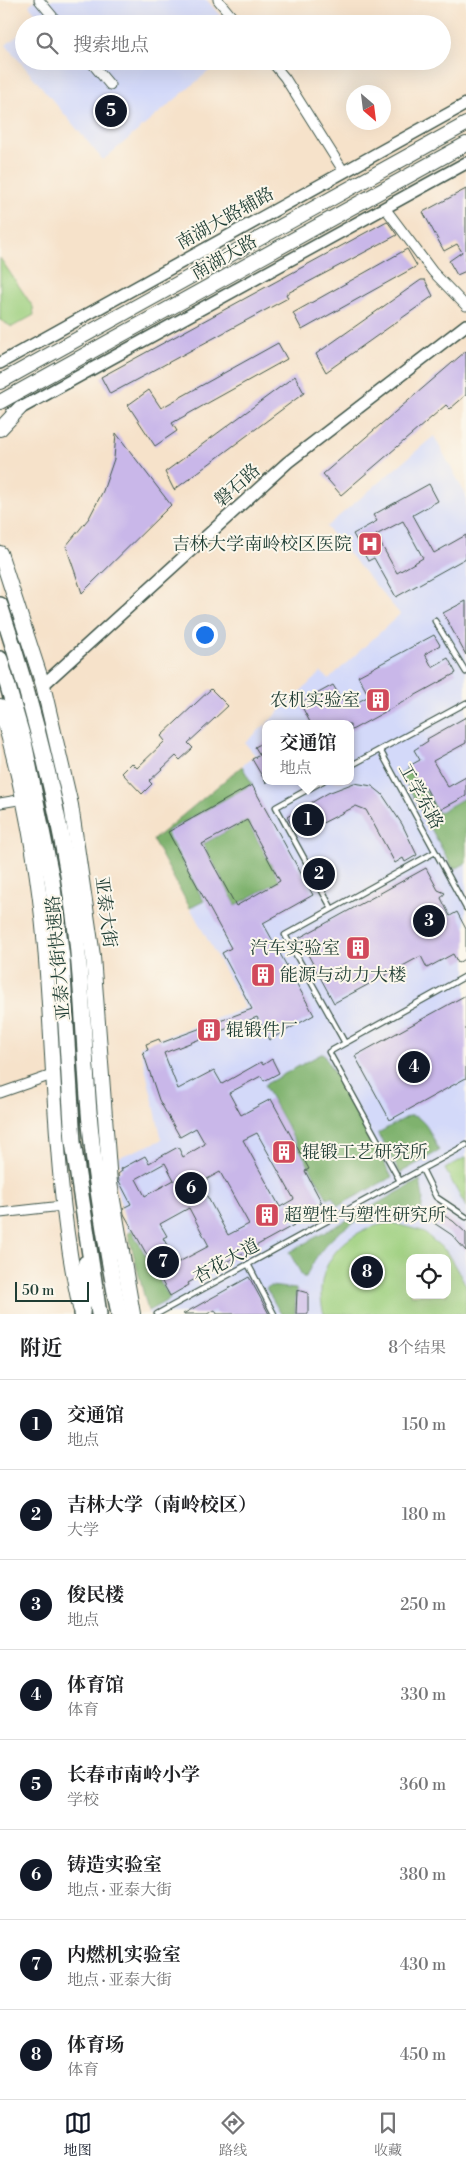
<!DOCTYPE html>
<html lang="zh">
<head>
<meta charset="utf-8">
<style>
	:root { --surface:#fff; --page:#f6f6f6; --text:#202124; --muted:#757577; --line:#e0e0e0; --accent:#111827 }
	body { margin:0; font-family:"Libre Bodoni","Noto Serif SC",serif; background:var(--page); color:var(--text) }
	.controls { position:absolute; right:15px; bottom:15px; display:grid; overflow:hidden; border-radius:10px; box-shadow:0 5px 20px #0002 }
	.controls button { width:45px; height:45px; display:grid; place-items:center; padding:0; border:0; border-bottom:1px solid var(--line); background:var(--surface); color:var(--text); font:25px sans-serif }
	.compass { position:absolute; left:346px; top:85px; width:45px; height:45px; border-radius:50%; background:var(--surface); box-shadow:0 5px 20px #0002; rotate:152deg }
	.scale { position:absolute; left:15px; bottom:12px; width:74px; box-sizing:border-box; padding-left:5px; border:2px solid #1f3d34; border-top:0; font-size:14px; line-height:18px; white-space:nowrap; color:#1f3d34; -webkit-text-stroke:4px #fbf7ec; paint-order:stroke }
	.you { position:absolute; left:204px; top:634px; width:18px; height:18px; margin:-12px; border:4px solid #fff; border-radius:50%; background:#1a73e8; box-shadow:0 0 0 8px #1a73e833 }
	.badge { display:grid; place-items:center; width:32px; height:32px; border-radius:50%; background:var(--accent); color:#fff; font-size:16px; font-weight:700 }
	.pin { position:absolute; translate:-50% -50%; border:2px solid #fff; box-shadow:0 1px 5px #0006 }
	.popup { position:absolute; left:262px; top:720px; width:92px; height:65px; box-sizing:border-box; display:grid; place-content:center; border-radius:10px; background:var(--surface); filter:drop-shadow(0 1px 4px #0005); font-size:16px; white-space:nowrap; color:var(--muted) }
	.popup b { font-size:19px; color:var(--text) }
	.popup::after { content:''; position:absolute; left:50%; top:100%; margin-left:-10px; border:10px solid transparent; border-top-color:var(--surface) }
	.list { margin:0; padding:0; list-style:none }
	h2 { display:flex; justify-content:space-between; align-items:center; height:65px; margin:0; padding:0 20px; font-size:21px }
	h2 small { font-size:16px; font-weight:400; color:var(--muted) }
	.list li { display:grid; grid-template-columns:32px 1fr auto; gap:15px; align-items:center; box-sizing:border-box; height:90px; padding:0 20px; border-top:1px solid var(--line) }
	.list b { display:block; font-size:19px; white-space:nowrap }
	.list p { margin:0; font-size:16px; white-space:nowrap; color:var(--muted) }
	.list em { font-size:16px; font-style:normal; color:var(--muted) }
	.icon { flex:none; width:28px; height:28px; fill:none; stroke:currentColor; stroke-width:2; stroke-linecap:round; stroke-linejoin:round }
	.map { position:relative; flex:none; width:466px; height:1314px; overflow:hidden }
	.search { position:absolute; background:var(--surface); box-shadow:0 5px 20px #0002; left:15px; right:15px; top:15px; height:55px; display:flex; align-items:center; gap:12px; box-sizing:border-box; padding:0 18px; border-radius:28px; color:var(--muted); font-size:19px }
	.sheet { height:785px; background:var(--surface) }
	nav { display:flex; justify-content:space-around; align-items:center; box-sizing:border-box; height:70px; border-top:1px solid var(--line); background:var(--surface); font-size:14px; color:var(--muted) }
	nav a { display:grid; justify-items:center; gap:2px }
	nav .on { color:var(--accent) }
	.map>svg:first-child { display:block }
	.built { fill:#d3d9f9; fill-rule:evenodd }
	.green { fill:#9fd080; stroke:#5f865a; fill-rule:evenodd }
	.forest { fill:#7fb26e; stroke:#4f7851 }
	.building { fill:#c9b7e9; fill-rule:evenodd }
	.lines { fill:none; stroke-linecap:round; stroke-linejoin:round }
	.service-casing { stroke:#3f564a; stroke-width:7 }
	.minor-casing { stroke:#3f564a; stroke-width:11 }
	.tertiary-casing { stroke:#3f564a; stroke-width:14 }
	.primary-casing { stroke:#3f564a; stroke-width:16 }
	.trunk-casing { stroke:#3f564a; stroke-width:18 }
	.service { stroke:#fff; stroke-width:4.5 }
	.minor { stroke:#fff; stroke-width:9 }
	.tertiary { stroke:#fff; stroke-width:11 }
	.primary { stroke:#fff; stroke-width:14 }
	.trunk { stroke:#fff; stroke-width:15 }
	.labels { text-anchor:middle; stroke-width:4; stroke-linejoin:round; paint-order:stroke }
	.street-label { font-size:18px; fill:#1f3d34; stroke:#fbf7ec }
	.poi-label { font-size:18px; fill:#1f3d34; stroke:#fbf7ec; text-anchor:start }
</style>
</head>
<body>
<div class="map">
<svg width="466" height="1314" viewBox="0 0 466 1314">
	<rect width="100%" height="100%" fill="#fbf7ec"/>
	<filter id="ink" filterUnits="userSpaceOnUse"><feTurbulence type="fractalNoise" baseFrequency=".02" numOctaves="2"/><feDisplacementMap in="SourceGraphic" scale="10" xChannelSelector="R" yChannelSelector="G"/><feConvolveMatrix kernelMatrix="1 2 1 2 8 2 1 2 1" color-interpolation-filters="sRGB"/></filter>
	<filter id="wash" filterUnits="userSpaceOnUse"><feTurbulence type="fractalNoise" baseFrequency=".0096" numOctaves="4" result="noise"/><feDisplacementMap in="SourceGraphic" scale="20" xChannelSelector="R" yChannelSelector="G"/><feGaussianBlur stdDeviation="1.12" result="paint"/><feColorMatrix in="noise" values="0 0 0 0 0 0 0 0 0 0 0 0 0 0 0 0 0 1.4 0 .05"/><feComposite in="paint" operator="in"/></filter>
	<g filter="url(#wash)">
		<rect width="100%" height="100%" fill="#f6e2ca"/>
		<!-- built -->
		<path class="built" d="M35,0H207L227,24H31L39,17L29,5Z
			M24,30V61H221L103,160L6,45Z
			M434,436L466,495V1314H148L114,1177L115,1174L121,1170L119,1157L162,1140L140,1046L245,1008L153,840L255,755L245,743L266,724V781H350V724H266L321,672L329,679L400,614L326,527ZM410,1258H447V1295H410Z"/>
		<!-- green -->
		<path class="green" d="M0,258L33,307L34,315L12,327L0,320Z
			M466,1157V1207L445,1169Z
			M392,1223L422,1231L446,1251L466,1285V1314H324C310,1266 346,1227 392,1223ZM410,1258H447V1295H410Z"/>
		<!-- forest -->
		<path class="forest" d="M242,766L252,784L166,832L204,901L190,908L153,840Z
			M408,768L422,792L426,791L438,813L466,797V863L457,868L452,867L401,774Z
			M247,820L280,881L236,905L203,844Z
			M323,1053L392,1177L338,1206L332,1196L327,1198L264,1085Z
			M409,1116C425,1114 433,1139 439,1151L400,1173L378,1133Z
			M420,1180L423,1198L421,1213C371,1204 325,1230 306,1277H303L289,1252Z
			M132,1231L170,1299L148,1311L128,1233Z
			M270,1286L296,1289L295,1314H281L266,1288Z"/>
		<g id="blocks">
			<!-- building -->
			<path class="building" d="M466,189V271L457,275L449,261L462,252L457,244L444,251L423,212Z
				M387,221L397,235L286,294L288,298L110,394L101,377Z
				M407,249L417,266L302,330L293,313Z
				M421,280H425L433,296L326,372L316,354Z
				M278,343L287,359L172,423L177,431L155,446L128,405L149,390L161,408Z
				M466,351V395L450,409L446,405L341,495L323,474Z
				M295,376L304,393L174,490L165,472Z
				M116,433L171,505L82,593L66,546L89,518L103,491L114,459Z
				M429,484L438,501L413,515L434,553L466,535V558L396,597L374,558L368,561L353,534L377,521L373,515ZM403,521L423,558L397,573L376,535Z
				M466,601V655L443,613Z
				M434,635L440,645L425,654L432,667L448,658L456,673L350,731V724H311L300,703L333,685L347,708L369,696L358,676Z
				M211,689L228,706L188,743L193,748L180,760L176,756L149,781L152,784L142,794L122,773L132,763L137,768L165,741L161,736Z
				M466,717V743L433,761L448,787L466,777V796L438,811L426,788L422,790L409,766L420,760L414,750L428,741L427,739Z
				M266,741V783L252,759L260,755L255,747Z
				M354,783L372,786L382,794L402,824L417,855L405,862L403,858L395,863L366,810L356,806L301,834L298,827L294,829L287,817L328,793Z
				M252,785L313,895L263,923L314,1015L269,1040L257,1017L164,1053L178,1089L214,1070L222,1084L261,1062L263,1065L272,1059L279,1073L264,1081L261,1076L229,1093L241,1115L271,1099L309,1169L305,1171L322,1203L291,1220L294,1225L188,1283L189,1285L170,1296L124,1214L123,1208L131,1204L119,1181L118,1174L122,1171L121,1169L145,1156L149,1163L178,1147L183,1157L205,1144L196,1128L180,1137L159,1100L143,1052L148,1050L146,1044L159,1039L161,1043L252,1009L222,953L231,948L168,832ZM247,820L280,881L236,906L202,844ZM257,1133L294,1199L280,1207L243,1140ZM165,1163L174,1180L145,1196L136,1179ZM220,1172L249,1224L228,1235L200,1183ZM189,1208L209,1246L177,1263L163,1238L167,1236L160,1224Z
				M426,868L438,890L445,893L441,898L450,916L457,912L466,929V958L458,963L453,954L427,968L421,956L334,1003L299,938Z
				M466,995V1078L390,1120L355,1056Z
				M438,1212L453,1221L466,1233V1251L452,1235L434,1223Z
				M249,1277L269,1314H217L215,1310L207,1314H183Z
				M297,1290L308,1293V1314H296Z"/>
		</g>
	</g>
	<g filter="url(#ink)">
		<use href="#blocks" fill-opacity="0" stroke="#3f564a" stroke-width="1"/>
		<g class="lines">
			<defs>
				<path id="service" d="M435,621L466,672
					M380,750L466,908
					M350,766L466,703
					M323,781L276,807L332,909
					M345,1043L285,935L435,852
					M422,1169L436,1197L466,1217
					M400,1181L329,1052L466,976
					M248,1264L274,1314
					M157,1314L466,1145"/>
				<path id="minor" d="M39,0L59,24
					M218,0L238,24
					M90,61L110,85
					M271,61L285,78L344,172
					M385,208L433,272L466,306
					M0,803L24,799
					M0,1093L52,1075
					M0,1213L62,1206"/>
				<path id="tertiary" d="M0,363L466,104
					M12,413L466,163
					M43,685L288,462L466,325"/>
				<path id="primary" d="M0,382L466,124
					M0,402L466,144
					M0,429L20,408
					M0,553L43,685L71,805L93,956L110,1183L133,1314
					M0,706C23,785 38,865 45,947C55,1068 54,1189 80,1308"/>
				<path id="trunk" d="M0,605C34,707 60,809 74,916C83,985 84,1055 90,1124C96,1188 107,1251 119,1314
					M0,659L24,742L52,880L62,958L73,1142L99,1314
					M108,1225L121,1250
					M82,1314L86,1263"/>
			</defs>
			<!-- service casing -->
			<use href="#service" class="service-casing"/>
			<!-- minor casing -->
			<use href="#minor" class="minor-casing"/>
			<!-- tertiary casing -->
			<use href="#tertiary" class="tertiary-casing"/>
			<!-- primary casing -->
			<use href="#primary" class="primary-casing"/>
			<!-- trunk casing -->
			<use href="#trunk" class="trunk-casing"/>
			<!-- service -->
			<use href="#service" class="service"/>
			<!-- minor -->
			<use href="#minor" class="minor"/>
			<!-- tertiary -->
			<use href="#tertiary" class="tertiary"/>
			<!-- primary -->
			<use href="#primary" class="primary"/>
			<!-- trunk -->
			<use href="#trunk" class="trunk"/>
		</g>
	</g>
	<!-- icons -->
	<defs>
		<symbol id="hospital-square" viewBox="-11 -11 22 22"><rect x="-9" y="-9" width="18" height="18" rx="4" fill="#d1495b" stroke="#fbf7ec"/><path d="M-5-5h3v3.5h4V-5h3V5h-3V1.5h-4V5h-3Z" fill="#fff"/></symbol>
		<symbol id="building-square" viewBox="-11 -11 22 22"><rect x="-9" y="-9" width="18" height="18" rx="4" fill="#d1495b" stroke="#fbf7ec"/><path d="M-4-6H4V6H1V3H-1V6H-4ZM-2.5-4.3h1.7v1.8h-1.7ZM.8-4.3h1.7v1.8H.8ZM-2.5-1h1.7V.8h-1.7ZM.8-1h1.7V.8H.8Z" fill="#fff"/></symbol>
	</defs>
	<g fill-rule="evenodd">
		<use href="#hospital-square" x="356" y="530" width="28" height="28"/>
		<use href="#building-square" x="364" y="686" width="28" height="28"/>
		<use href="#building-square" x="344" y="934" width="28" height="28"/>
		<use href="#building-square" x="249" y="961" width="28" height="28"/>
		<use href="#building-square" x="195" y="1016" width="28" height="28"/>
		<use href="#building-square" x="270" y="1138" width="28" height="28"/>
		<use href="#building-square" x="253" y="1201" width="28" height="28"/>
	</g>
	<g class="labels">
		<!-- street labels -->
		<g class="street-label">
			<text transform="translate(225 218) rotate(-29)" y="6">南湖大路辅路</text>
			<text transform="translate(224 257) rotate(-29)" y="6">南湖大路</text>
			<text transform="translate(237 485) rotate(-42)" y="6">磐石路</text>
			<text transform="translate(421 796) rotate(61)" y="6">工学东路</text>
			<text transform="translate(106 912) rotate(83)" y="6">亚泰大街</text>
			<text transform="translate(58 958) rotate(-95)" y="6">亚泰大街快速路</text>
			<text transform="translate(226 1261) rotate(-29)" y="6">杏花大道</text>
		</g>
		<!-- poi labels -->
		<g class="poi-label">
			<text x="352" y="550" text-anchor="end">吉林大学南岭校区医院</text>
			<text x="360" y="706" text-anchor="end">农机实验室</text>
			<text x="340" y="954" text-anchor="end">汽车实验室</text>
			<text x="280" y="981">能源与动力大楼</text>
			<text x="226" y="1036">辊锻件厂</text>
			<text x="302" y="1158">辊锻工艺研究所</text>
			<text x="284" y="1221">超塑性与塑性研究所</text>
		</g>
	</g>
</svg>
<div class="controls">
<button><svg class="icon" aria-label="locate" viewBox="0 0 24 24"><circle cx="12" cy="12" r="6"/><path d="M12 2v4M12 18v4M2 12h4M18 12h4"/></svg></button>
</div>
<svg class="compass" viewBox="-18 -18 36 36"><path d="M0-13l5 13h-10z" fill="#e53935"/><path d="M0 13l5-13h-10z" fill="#757577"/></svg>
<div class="scale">50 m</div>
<div class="you"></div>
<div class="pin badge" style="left:308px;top:820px">1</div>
<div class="popup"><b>交通馆</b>地点</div>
<div class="pin badge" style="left:319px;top:874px">2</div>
<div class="pin badge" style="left:429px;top:921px">3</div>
<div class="pin badge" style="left:414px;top:1067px">4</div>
<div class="pin badge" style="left:111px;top:111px">5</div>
<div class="pin badge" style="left:191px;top:1188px">6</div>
<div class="pin badge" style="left:163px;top:1262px">7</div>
<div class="pin badge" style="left:367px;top:1272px">8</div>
<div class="search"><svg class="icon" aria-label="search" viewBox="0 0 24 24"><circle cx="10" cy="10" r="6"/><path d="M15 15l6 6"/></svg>搜索地点</div>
</div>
<section class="sheet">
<h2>附近<small>8个结果</small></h2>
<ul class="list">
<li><span class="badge">1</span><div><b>交通馆</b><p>地点</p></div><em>150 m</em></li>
<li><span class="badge">2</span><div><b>吉林大学（南岭校区）</b><p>大学</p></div><em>180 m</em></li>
<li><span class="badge">3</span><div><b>俊民楼</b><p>地点</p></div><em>250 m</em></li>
<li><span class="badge">4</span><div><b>体育馆</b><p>体育</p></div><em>330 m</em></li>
<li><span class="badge">5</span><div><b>长春市南岭小学</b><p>学校</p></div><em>360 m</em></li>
<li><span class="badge">6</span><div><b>铸造实验室</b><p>地点 · 亚泰大街</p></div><em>380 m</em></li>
<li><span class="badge">7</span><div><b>内燃机实验室</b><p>地点 · 亚泰大街</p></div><em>430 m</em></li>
<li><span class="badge">8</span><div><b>体育场</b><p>体育</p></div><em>450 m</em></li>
</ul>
</section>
<nav>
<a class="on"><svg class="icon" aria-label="map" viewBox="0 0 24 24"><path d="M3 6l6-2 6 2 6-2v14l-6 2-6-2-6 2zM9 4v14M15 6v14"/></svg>地图</a>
<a><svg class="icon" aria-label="directions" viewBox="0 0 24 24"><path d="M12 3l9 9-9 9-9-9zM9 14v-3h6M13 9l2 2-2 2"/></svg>路线</a>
<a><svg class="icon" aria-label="saved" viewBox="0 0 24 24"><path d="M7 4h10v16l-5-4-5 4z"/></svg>收藏</a>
</nav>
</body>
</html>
